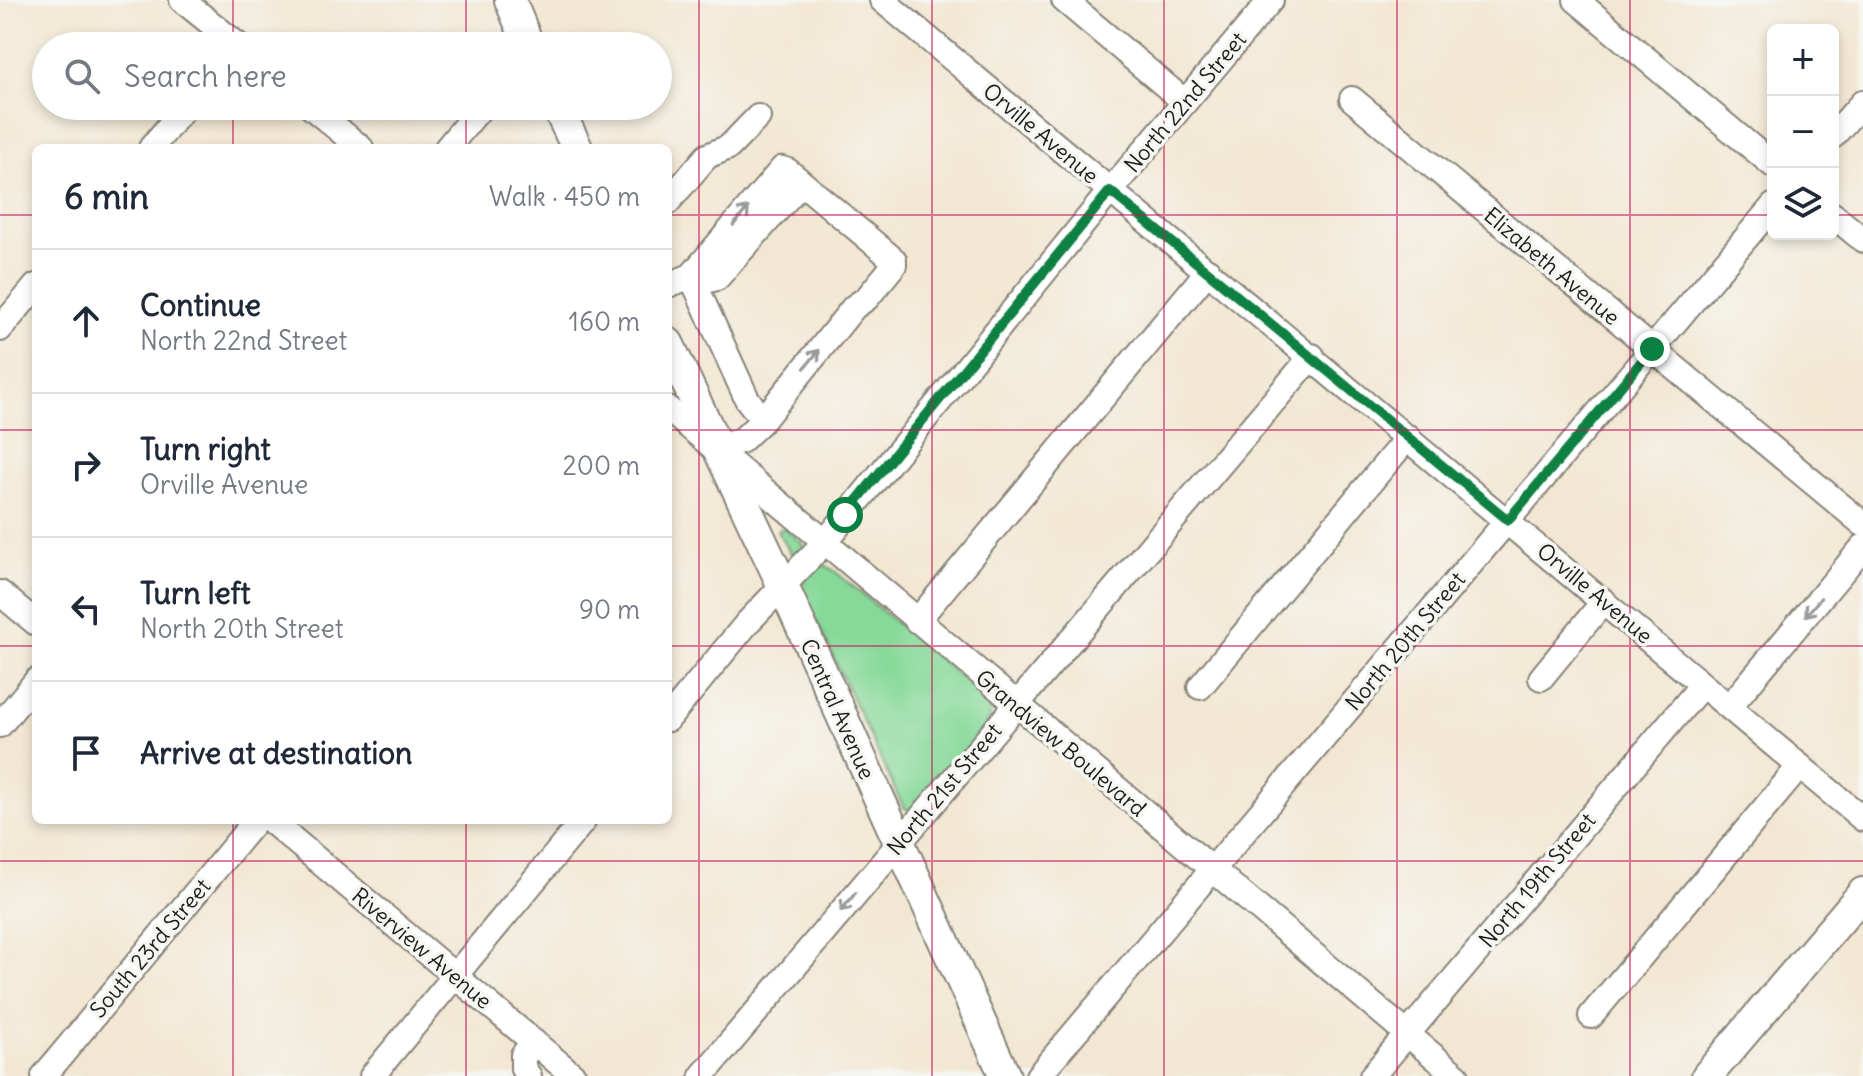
<!DOCTYPE html>
<html lang="en">
<head>
<meta charset="utf-8">
<style>
	:root { --surface:#fff; --page:#f2f2f3; --text:#1f2937; --muted:#747a83; --line:#e0e1e3 }
	body { margin:0; font-family:Delius,sans-serif; background:var(--page); color:var(--text) }
	.controls { position:absolute; right:24px; top:24px; display:grid; overflow:hidden; border-radius:12px; box-shadow:0 4px 12px #0003 }
	.controls button { width:72px; height:72px; display:grid; place-items:center; padding:0; border:0; border-bottom:2px solid var(--line); background:var(--surface); color:var(--text); font:40px sans-serif }
	.stop { position:absolute; width:24px; height:24px; margin:-18px; border:6px solid #0b8043; border-radius:50%; background:#fff }
	.stop.end { background:#0b8043; border-color:#fff; box-shadow:0 2px 8px #0008 }
	.list { margin:0; padding:0; list-style:none }
	h2 { display:flex; justify-content:space-between; align-items:center; height:104px; margin:0; padding:0 32px; font-size:34px }
	h2 small { font-size:26px; font-weight:400; color:var(--muted) }
	.list li { display:grid; grid-template-columns:52px 1fr auto; gap:24px; align-items:center; box-sizing:border-box; height:144px; padding:0 32px; border-top:2px solid var(--line) }
	.list b { display:block; font-size:30px; white-space:nowrap }
	.list p { margin:0; font-size:26px; white-space:nowrap; color:var(--muted) }
	.list em { font-size:26px; font-style:normal; color:var(--muted) }
	.icon { flex:none; width:44px; height:44px; fill:none; stroke:currentColor; stroke-width:2; stroke-linecap:round; stroke-linejoin:round }
	.map { position:relative; flex:none; width:1863px; height:1076px; overflow:hidden }
	.search { position:absolute; background:var(--surface); box-shadow:0 4px 12px #0003; left:32px; top:32px; width:640px; height:88px; display:flex; align-items:center; gap:20px; box-sizing:border-box; padding:0 28px; border-radius:44px; color:var(--muted); font-size:30px }
	.panel { position:absolute; background:var(--surface); box-shadow:0 4px 12px #0003; left:32px; top:144px; width:640px; height:680px; border-radius:12px }
	.map>svg:first-child { display:block }
	.green { fill:#87d99a; stroke:#527a5b; stroke-width:2 }
	.lines { fill:none; stroke-linecap:round; stroke-linejoin:round }
	.minor-casing { stroke:#878277; stroke-width:28 }
	.major-casing { stroke:#878277; stroke-width:34 }
	.minor { stroke:#fff; stroke-width:24 }
	.major { stroke:#fff; stroke-width:30 }
	.oneway { stroke:#999 }
	.route { stroke:#0b8043; stroke-width:10 }
	.grid { fill:none; stroke:#c2185b; stroke-width:2; stroke-opacity:0.55 }
	.labels { text-anchor:middle; stroke-width:7; stroke-linejoin:round; paint-order:stroke }
	.street-label { font-size:22px; fill:#1c1c1c; stroke:#f6f6f2 }
</style>
</head>
<body>
<div class="map">
<svg width="1863" height="1076" viewBox="0 0 1863 1076">
	<rect width="100%" height="100%" fill="#f6f6f2"/>
	<filter id="ink" filterUnits="userSpaceOnUse"><feTurbulence type="fractalNoise" baseFrequency=".0125" numOctaves="2"/><feDisplacementMap in="SourceGraphic" scale="16" xChannelSelector="R" yChannelSelector="G"/><feConvolveMatrix kernelMatrix="1 2 1 2 8 2 1 2 1" color-interpolation-filters="sRGB"/></filter>
	<filter id="wash" filterUnits="userSpaceOnUse"><feTurbulence type="fractalNoise" baseFrequency=".006" numOctaves="4" result="noise"/><feDisplacementMap in="SourceGraphic" scale="32" xChannelSelector="R" yChannelSelector="G"/><feGaussianBlur stdDeviation="1.8" result="paint"/><feColorMatrix in="noise" values="0 0 0 0 0 0 0 0 0 0 0 0 0 0 0 0 0 1.4 0 .05"/><feComposite in="paint" operator="in"/></filter>
	<g filter="url(#wash)">
		<rect width="100%" height="100%" fill="#f2e7d2"/>
		<!-- green -->
		<path class="green" d="M784,528L802,543L804,550L794,558L779,534L778,530Z
			M817,566H827L837,573L988,700L992,708L985,727L916,809L910,811L903,807L802,590V581Z"/>
	</g>
	<g filter="url(#ink)">
		<g class="lines">
			<defs>
				<path id="minor" d="M182,0L239,46
					M882,0L1863,819
					M1064,0L1185,102
					M1576,0L1773,165
					M1352,99L1863,524
					M310,106L361,148
					M1833,136L1863,102
					M151,148L186,106
					M447,148L482,106
					M668,202L707,156L729,147L758,117
					M1833,215L1863,240
					M668,285L691,276L747,399L763,420L741,441L716,447
					M0,329L36,286
					M668,409L1457,1076
					M763,420L854,307L867,298L894,265V260L788,171L782,169L691,276L706,281L717,278L801,183
					M0,593L36,623
					M917,621L1208,271
					M1541,678L1604,601
					M1200,687L1408,437
					M1729,707L1863,547
					M668,719L748,622L825,542L1110,191L1271,0
					M0,725L36,681
					M270,820L574,1076
					M1591,1016L1800,766
					M44,1076L256,820
					M372,1076L584,820
					M529,1076L523,1069V1055L534,1042
					M702,1076L1312,356
					M1038,1076L1773,206
					M1372,1076L1702,685"/>
				<path id="major" d="M510,0L529,46
					M557,106L577,148
					M668,343L783,586L1005,1076
					M1707,1076L1863,893"/>
			</defs>
			<!-- minor casing -->
			<use href="#minor" class="minor-casing"/>
			<!-- major casing -->
			<use href="#major" class="major-casing"/>
			<!-- minor -->
			<use href="#minor" class="minor"/>
			<!-- major -->
			<use href="#major" class="major"/>
		</g>
		<!-- one-way arrows -->
		<defs><path id="oneway-shaft" d="M-6 0H5M1.5-3L5.5 0L1.5 3" fill="none" stroke-width="1.6" stroke-linecap="round" stroke-linejoin="round" transform="scale(2)"/></defs>
		<g class="oneway">
			<use href="#oneway-shaft" transform="translate(741 216) rotate(-50)"/>
			<use href="#oneway-shaft" transform="translate(812 359) rotate(-51)"/>
			<use href="#oneway-shaft" transform="translate(1813 607) rotate(130)"/>
			<use href="#oneway-shaft" transform="translate(848 902) rotate(130)"/>
		</g>
	</g>
	<g class="lines" filter="url(#ink)">
		<!-- route -->
		<path class="route" d="M845,515L1110,191L1508,520L1652,349"/>
	</g>
	<!-- grid -->
	<path class="grid" d="M233,0V46M466,0V46M699,0V1076M932,0V1076M1164,0V1076M1397,0V1076M1630,0V1076M233,106V148M466,106V148M0,215H36M668,215H1773M1833,215H1863M0,430H36M668,430H1863M0,646H36M668,646H1863M233,820V1076M466,820V1076M0,861H1863"/>
	<g class="labels">
		<!-- street labels -->
		<g class="street-label">
			<text transform="translate(1185 102) rotate(-50)" y="8">North 22nd Street</text>
			<text transform="translate(1041 133) rotate(40)" y="8">Orville Avenue</text>
			<text transform="translate(1552 266) rotate(40)" y="8">Elizabeth Avenue</text>
			<text transform="translate(1595 593) rotate(40)" y="8">Orville Avenue</text>
			<text transform="translate(1405 641) rotate(-50)" y="8">North 20th Street</text>
			<text transform="translate(838 709) rotate(66)" y="8">Central Avenue</text>
			<text transform="translate(1061 743) rotate(40)" y="8">Grandview Boulevard</text>
			<text transform="translate(944 789) rotate(-50)" y="8">North 21st Street</text>
			<text transform="translate(1537 880) rotate(-50)" y="8">North 19th Street</text>
			<text transform="translate(150 948) rotate(-50)" y="8">South 23rd Street</text>
			<text transform="translate(422 948) rotate(40)" y="8">Riverview Avenue</text>
		</g>
	</g>
</svg>
<div class="controls">
<button>+</button>
<button>−</button>
<button><svg class="icon" aria-label="layers" viewBox="0 0 24 24"><path d="M12 4l9 5-9 5-9-5zM3 14l9 5 9-5"/></svg></button>
</div>
<div class="stop" style="left:845px;top:515px"></div>
<div class="stop end" style="left:1652px;top:349px"></div>
<div class="search"><svg class="icon" aria-label="search" viewBox="0 0 24 24"><circle cx="10" cy="10" r="6"/><path d="M15 15l6 6"/></svg>Search here</div>
<section class="panel">
<h2>6 min<small>Walk · 450 m</small></h2>
<ul class="list">
<li><svg class="icon" aria-label="ahead" viewBox="0 0 24 24"><path d="M12 20V5M6 11l6-6 6 6"/></svg><div><b>Continue</b><p>North 22nd Street</p></div><em>160 m</em></li>
<li><svg class="icon" aria-label="right" viewBox="0 0 24 24"><path d="M7 20v-9h11M14 6l5 5-5 5"/></svg><div><b>Turn right</b><p>Orville Avenue</p></div><em>200 m</em></li>
<li><svg class="icon" aria-label="left" viewBox="0 0 24 24"><path d="M17 20v-9H6M10 6l-5 5 5 5"/></svg><div><b>Turn left</b><p>North 20th Street</p></div><em>90 m</em></li>
<li><svg class="icon" aria-label="arrive" viewBox="0 0 24 24"><path d="M6 21V4h12l-3 4 3 4H6"/></svg><div><b>Arrive at destination</b></div></li>
</ul>
</section>
</div>
</body>
</html>
